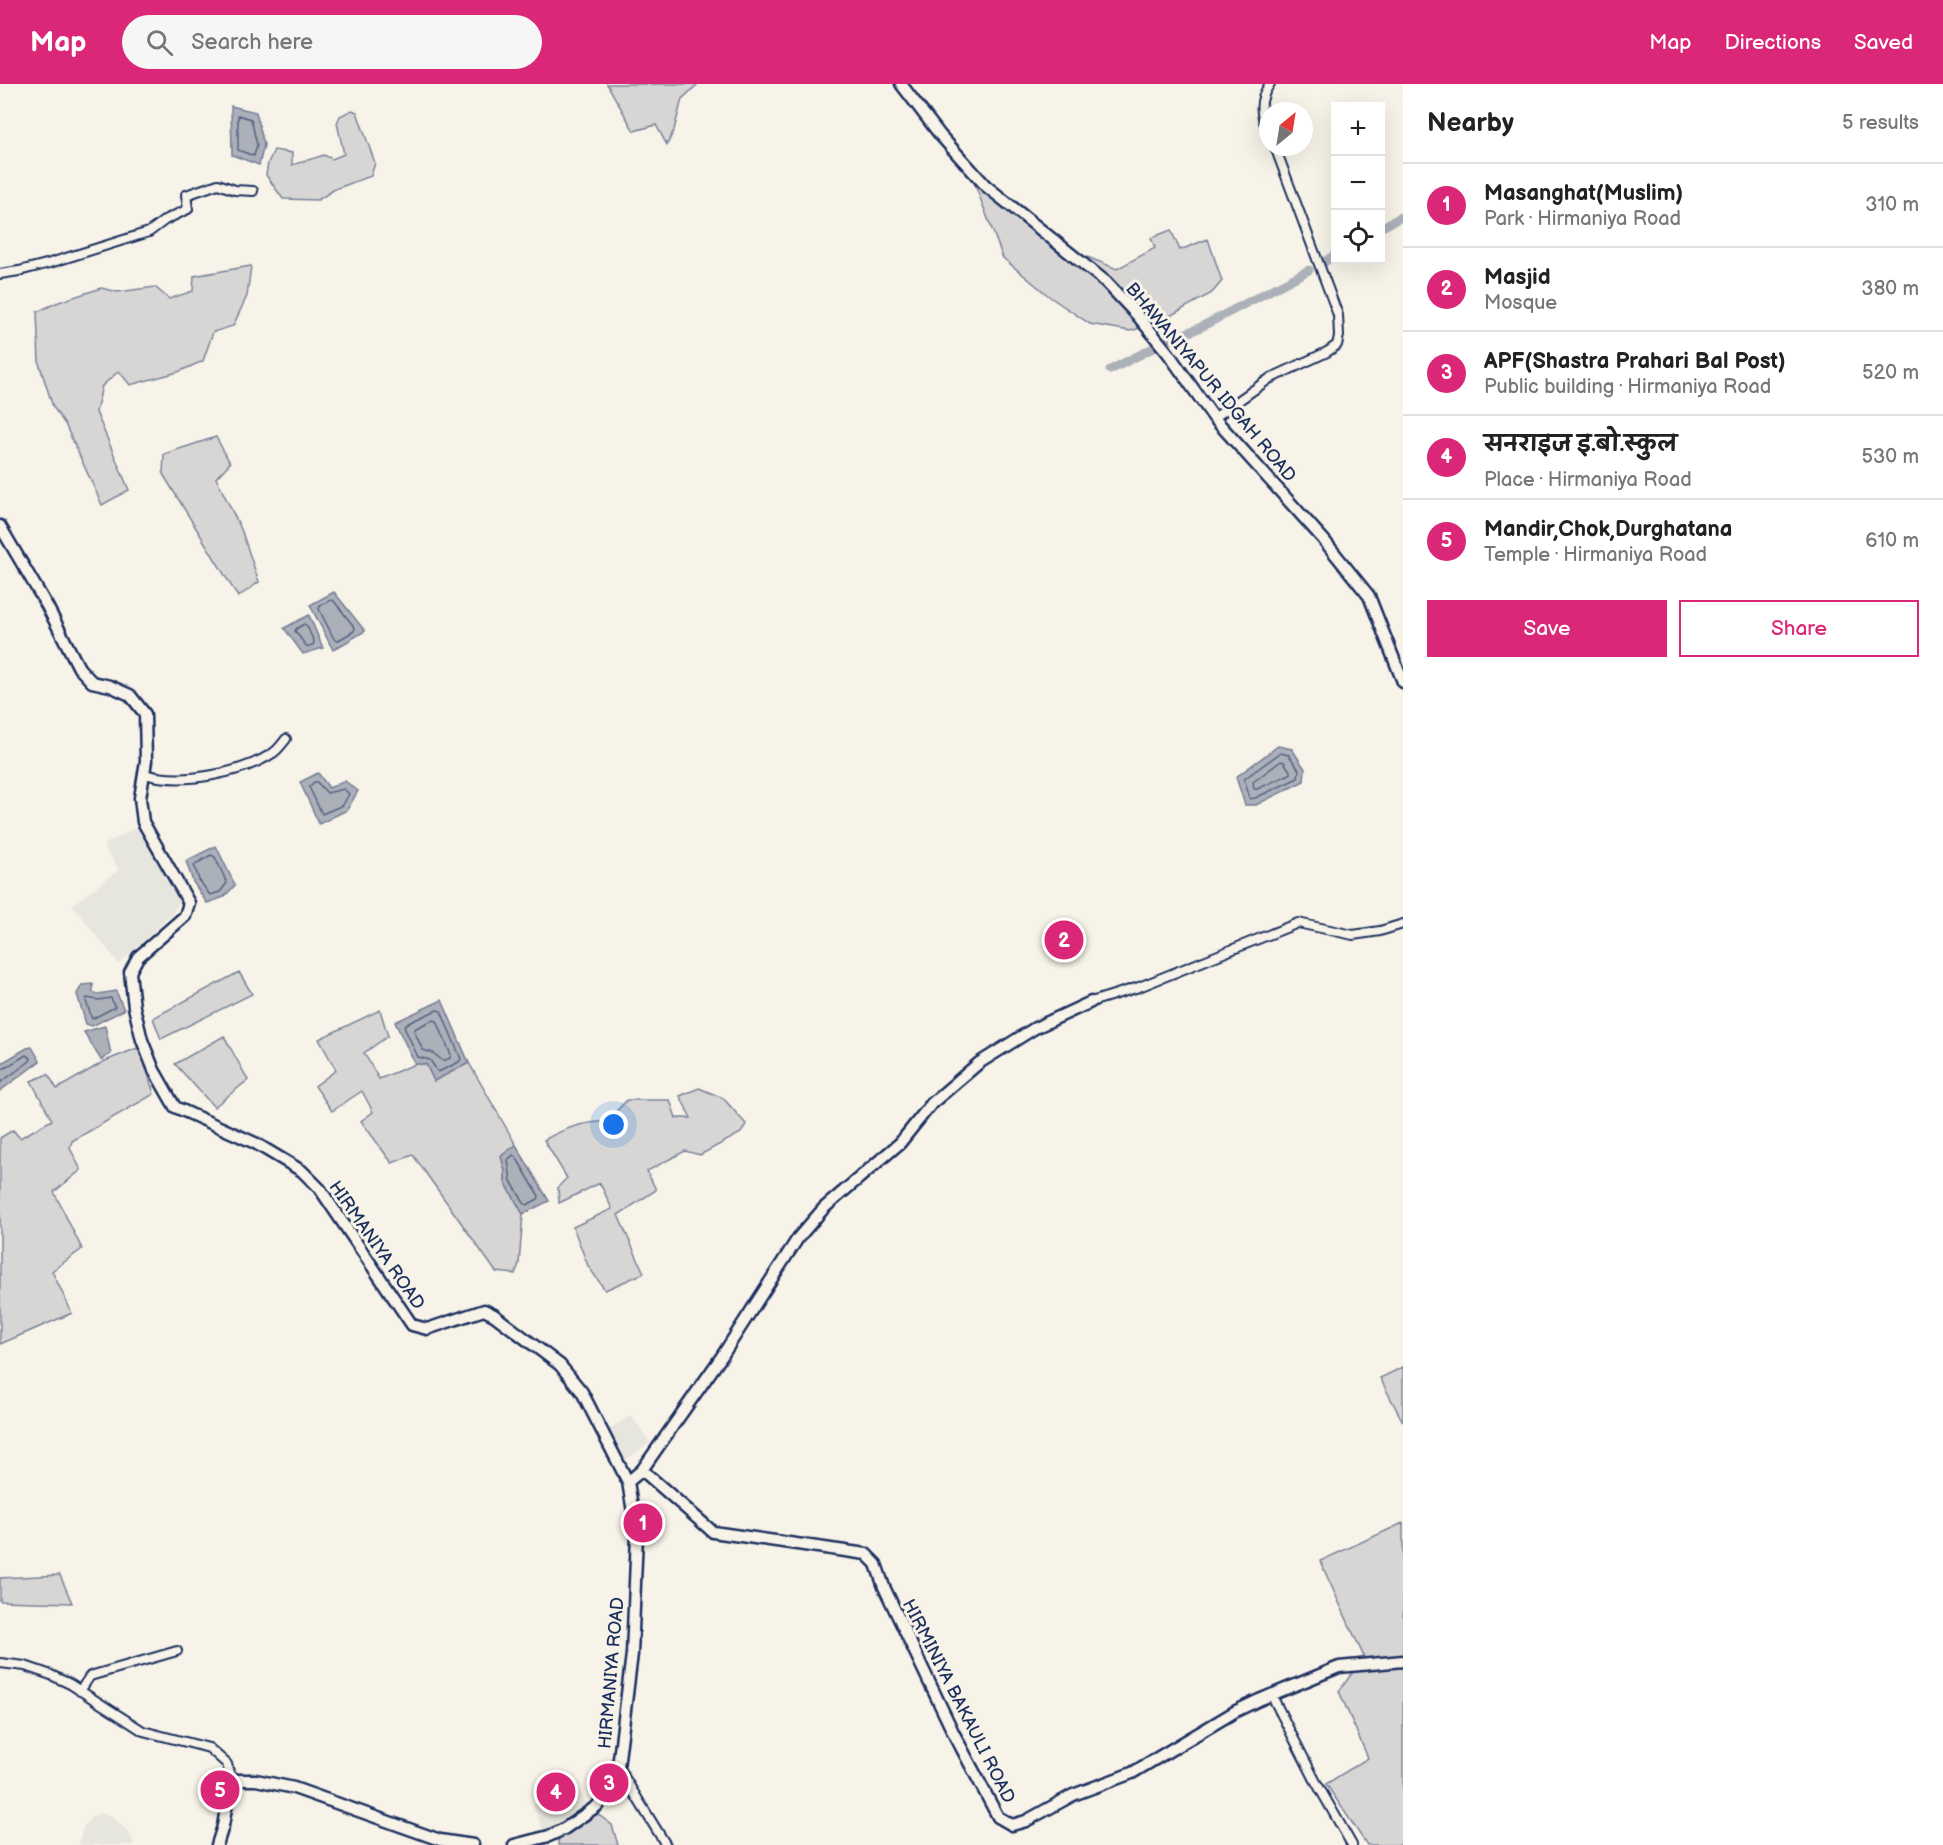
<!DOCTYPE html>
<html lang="en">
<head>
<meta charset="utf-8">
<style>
	:root { --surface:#fff; --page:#f6f6f6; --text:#222; --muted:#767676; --line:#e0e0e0; --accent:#db2777 }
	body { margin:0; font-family:"Balsamiq Sans","Playpen Sans Deva",sans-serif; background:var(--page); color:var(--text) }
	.controls { position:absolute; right:18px; top:18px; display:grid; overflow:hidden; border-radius:0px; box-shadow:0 6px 24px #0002 }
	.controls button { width:54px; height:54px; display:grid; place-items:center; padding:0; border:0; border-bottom:2px solid var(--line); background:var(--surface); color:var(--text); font:30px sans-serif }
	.compass { position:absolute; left:1259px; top:18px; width:54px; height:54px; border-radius:50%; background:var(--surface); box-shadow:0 6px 24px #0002; rotate:30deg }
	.you { position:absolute; left:614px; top:1041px; width:21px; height:21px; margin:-15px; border:4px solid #fff; border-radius:50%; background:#1a73e8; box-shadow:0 0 0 9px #1a73e833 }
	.badge { display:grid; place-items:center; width:39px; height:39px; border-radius:50%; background:var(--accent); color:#fff; font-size:20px; font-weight:700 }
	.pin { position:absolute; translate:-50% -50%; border:3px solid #fff; box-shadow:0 2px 6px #0006 }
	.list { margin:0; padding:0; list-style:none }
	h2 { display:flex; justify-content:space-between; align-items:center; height:78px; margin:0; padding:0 24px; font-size:26px }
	h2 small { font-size:20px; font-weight:400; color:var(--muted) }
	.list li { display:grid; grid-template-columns:39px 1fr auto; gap:18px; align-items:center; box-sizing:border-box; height:84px; padding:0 24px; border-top:2px solid var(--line) }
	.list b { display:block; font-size:22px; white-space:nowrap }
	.list p { margin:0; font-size:20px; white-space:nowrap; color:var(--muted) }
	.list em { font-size:20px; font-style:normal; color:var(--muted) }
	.actions { display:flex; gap:12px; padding:18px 24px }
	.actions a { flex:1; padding:14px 0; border:2px solid var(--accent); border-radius:0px; text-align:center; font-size:21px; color:var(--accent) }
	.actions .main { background:var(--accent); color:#fff }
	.icon { flex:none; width:33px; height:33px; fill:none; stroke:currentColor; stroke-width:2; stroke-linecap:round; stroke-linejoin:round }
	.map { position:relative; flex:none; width:1403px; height:1761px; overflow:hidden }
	header { display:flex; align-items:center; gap:36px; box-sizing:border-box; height:84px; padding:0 30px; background:var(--accent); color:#fff }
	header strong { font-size:28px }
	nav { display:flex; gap:33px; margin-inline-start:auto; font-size:21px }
	.search { width:420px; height:54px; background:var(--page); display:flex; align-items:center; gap:15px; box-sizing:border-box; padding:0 21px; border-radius:33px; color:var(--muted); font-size:22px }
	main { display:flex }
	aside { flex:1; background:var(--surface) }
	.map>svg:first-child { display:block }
	.built { fill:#e6e5de }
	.green { fill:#d7d6d4; stroke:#798299; stroke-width:1.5 }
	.water { fill:#acb0b9; stroke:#727c95; stroke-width:1.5 }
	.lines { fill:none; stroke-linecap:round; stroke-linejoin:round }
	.shore { stroke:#556382; stroke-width:1.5 }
	.canal { stroke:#acb0b9; stroke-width:9 }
	.street-casing { stroke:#1b2f5e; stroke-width:12 }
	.secondary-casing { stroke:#1b2f5e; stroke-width:15 }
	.street { stroke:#f7f3e8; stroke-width:8 }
	.secondary { stroke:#f7f3e8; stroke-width:10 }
	.labels { text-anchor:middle; stroke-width:6; stroke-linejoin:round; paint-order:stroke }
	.street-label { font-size:18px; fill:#1b2f5e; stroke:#f7f3e8 }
</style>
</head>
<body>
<header>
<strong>Map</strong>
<div class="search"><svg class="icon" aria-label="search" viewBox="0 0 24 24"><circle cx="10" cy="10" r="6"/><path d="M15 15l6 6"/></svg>Search here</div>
<nav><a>Map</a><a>Directions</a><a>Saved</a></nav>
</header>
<main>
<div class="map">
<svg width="1403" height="1761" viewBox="0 0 1403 1761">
	<rect width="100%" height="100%" fill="#f7f3e8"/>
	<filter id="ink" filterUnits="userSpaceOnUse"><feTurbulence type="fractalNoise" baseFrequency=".0167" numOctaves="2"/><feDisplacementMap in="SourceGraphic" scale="12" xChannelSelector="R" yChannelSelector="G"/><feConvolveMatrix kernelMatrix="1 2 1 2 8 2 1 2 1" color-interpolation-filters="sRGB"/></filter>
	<g filter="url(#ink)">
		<!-- built -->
		<path class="built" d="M138,743L180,816L172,830L119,880L72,821L119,786L103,761Z
			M631,1331L650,1359L625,1376L605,1348Z
			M558,1692L565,1709L579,1704L587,1722L571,1735L544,1749L533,1721L550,1714L544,1699Z
			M101,1729L113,1734L128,1747L135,1761H79L83,1743L92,1733Z"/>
		<!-- green -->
		<path class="green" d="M607,0H698L682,15L674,46L667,61L656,41L634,47Z
			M352,26L357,28L375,79L371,92L335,105L318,116L283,115L266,91L268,79L274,66L292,69V81L324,71L332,75L344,70L337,39L340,32Z
			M974,98L1058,167L1070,166L1117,185L1155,164L1151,154L1171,146L1180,166L1208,155L1222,197L1212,209L1155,240L1130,247L1090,240L1050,213L1003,174Z
			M251,182L247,212L233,242L213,248L203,277L178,288L130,301L119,287L102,302L96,328L129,406L102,421L65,340L53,323L39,279L37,228L56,219L101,204L118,208L155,203L169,215L193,207L194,192Z
			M216,353L230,379L216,394L241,445L259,498L238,513L163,390L164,370Z
			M239,888L252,910L161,955L153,934Z
			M380,926L388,952L364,969L379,995L415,980H426L434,997L469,979L516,1061L501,1072L505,1087V1098L523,1130L519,1180L515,1190L496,1188L413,1071L392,1079L361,1037L373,1028L362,1007L332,1027L315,1002L336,986L319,955Z
			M224,952L248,996L214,1023L175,980Z
			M140,963L154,1010L72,1057L70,1064L81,1086L54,1108L82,1165L52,1187L72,1229L0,1260V1054L13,1046L20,1054L52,1036L31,997L48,990L57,1005L105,977Z
			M699,1004L723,1014L746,1040L741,1049L700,1071L685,1067L647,1087L656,1106L618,1131L644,1189L605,1206L588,1182L573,1143L612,1125L600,1099L559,1119L558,1103L567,1094L544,1056C563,1045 584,1037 606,1038L627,1016H670L676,1034H691L680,1012Z
			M1403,1283V1338L1380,1294Z
			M1403,1439V1761H1367L1326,1700L1368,1674L1339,1607L1364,1573L1320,1477Z
			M60,1491L72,1519L0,1517V1494Z
			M596,1729L612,1741L618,1761H558L559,1752Z"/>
		<!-- water -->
		<path class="water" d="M231,22L256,28L264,61L259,81L232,71Z
			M334,508L365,547L333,566L310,521Z
			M309,531L323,564L303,570L284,544Z
			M1278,662L1292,665L1305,685L1304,697L1256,721H1245L1236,693Z
			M318,689L329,704L345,697L358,707L347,726L319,740L300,698Z
			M216,762L235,801L224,813L207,819L193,798L186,777Z
			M93,900V909L98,910L116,907L124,926L92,942L86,940L77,910L82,901Z
			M442,916L469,979L434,997L426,980H415L395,938Z
			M105,942L111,970L101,976L84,948Z
			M32,963L40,977L0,1007V980L27,964Z
			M516,1061L549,1117L523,1130L505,1098V1087L501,1072Z"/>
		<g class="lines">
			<!-- shore -->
			<path class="shore" d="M238,31L251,35L257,61L254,72L238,66Z
				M331,516L334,517L355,544L354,547L337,557L334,555L319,525L320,522Z
				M304,540L307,542L314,558L313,561L307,563L295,547L296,545Z
				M1280,669L1289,671L1299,686L1298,694L1255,714L1250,715L1244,695Z
				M1281,677L1284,678L1290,687V690L1257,705H1254L1253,698Z
				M314,698H317L327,709L344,705L349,710L343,721L322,730L309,703Z
				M211,771L215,773L227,799L220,808L210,811L199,796L194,781Z
				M87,914L98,916L111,914L115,923L92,935L86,917Z
				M437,926L441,927L461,975L459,978L438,988L430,976L418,973L404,943L406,940Z
				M433,936L437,937L451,971L450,974L443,977L433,969L423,966L414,947L416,944Z
				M0,985L5,984L26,971L31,974L30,977L0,999
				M513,1071L516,1073L539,1112L538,1115L527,1121L524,1119L511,1097L508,1076Z"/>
			<!-- canal -->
			<path class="canal" d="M1380,144L1403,132
				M1323,179L1336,170
				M1167,257L1199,244L1309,186
				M1110,286L1155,263"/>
			<defs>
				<path id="street" d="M1268,48C1260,30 1258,16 1270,0
					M0,190L19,187L50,179L149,148L165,136L188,125L186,111L218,100L235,106L253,107
					M1214,334L1269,295L1327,268L1337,261L1339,252L1338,231L1275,63
					M145,690C181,701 241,690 273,669C278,666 282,660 286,655
					M1091,918L1139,903L1298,839L1353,851L1380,847L1403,840
					M0,1579L25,1582L51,1591L70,1600L143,1647L209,1664L227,1680L231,1696
					M80,1607L90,1592L177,1567
					M1271,1610L1316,1698L1352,1761
					M618,1683L666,1761"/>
				<path id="secondary" d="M901,0L940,51L986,102L1106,198L1138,232L1168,269L1214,334L1323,455L1369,512L1403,598
					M0,442L47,522L79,584L92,598L110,602L130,611L145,630L146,677L140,714L143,738L189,819L185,832L138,873L130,888L134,923L142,956L154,986L175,1023L255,1059L302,1087L320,1105L412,1241L427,1245L484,1226L494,1231L560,1281L582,1308L628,1398L637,1452L632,1570L618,1683L610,1705L597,1722L564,1745L549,1752L514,1761
					M642,1386L713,1448L866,1470L876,1480L884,1503L953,1648L998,1733L1012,1741L1026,1737L1073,1711L1132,1689L1236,1627L1259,1616L1339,1583L1403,1577
					M628,1398L642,1386L722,1272L798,1154L824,1124L900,1059L932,1019L979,979L1035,944L1091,918
					M217,1761L223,1742L231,1696H256L294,1704L440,1756L473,1761"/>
			</defs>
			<!-- street casing -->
			<use href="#street" class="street-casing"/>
			<!-- secondary casing -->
			<use href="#secondary" class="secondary-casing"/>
			<!-- street -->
			<use href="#street" class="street"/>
			<!-- secondary -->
			<use href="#secondary" class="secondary"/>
		</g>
	</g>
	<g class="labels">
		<!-- street labels -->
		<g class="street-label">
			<text transform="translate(1211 298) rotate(50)" y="6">BHAWANIYAPUR IDGAH ROAD</text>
			<text transform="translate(377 1161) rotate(55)" y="6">HIRMANIYA ROAD</text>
			<text transform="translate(611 1589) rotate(-85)" y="6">HIRMANIYA ROAD</text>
			<text transform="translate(959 1617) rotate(63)" y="6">HIRMINIYA BAKAULI ROAD</text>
		</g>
	</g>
</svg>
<div class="controls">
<button>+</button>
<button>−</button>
<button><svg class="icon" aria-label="locate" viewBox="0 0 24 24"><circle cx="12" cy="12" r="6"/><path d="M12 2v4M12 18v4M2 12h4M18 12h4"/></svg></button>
</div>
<svg class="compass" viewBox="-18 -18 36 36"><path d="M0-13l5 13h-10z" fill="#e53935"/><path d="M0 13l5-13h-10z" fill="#767676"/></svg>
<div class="you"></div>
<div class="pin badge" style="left:643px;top:1439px">1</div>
<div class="pin badge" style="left:1064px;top:856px">2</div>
<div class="pin badge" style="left:609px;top:1699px">3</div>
<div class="pin badge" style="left:556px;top:1708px">4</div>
<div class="pin badge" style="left:220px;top:1706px">5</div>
</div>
<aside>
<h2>Nearby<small>5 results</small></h2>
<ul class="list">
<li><span class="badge">1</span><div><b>Masanghat(Muslim)</b><p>Park · Hirmaniya Road</p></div><em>310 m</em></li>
<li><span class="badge">2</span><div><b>Masjid</b><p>Mosque</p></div><em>380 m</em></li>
<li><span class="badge">3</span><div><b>APF(Shastra Prahari Bal Post)</b><p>Public building · Hirmaniya Road</p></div><em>520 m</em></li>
<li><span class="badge">4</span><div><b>सनराइज इ.बाे.स्कुल</b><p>Place · Hirmaniya Road</p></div><em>530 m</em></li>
<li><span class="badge">5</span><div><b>Mandir,Chok,Durghatana</b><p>Temple · Hirmaniya Road</p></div><em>610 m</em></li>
</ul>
<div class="actions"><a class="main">Save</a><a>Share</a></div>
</aside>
</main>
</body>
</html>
